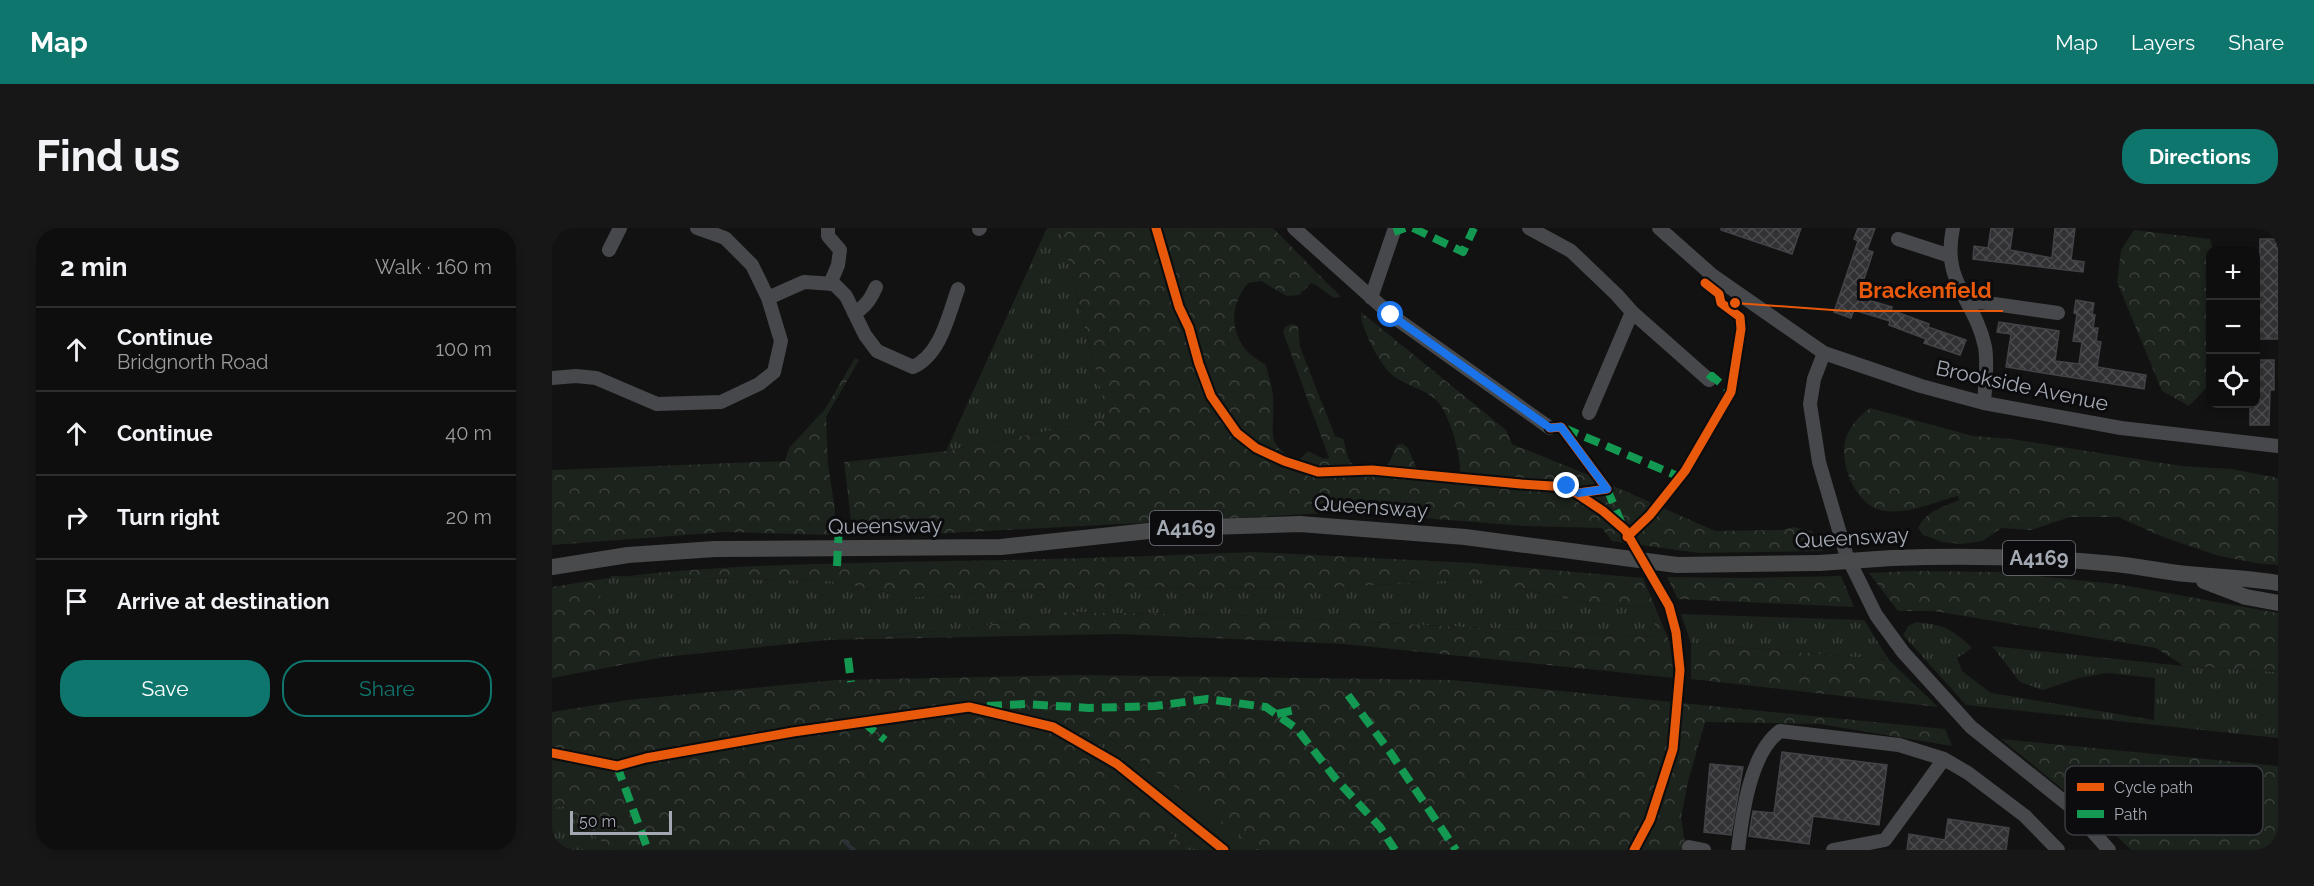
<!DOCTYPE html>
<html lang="en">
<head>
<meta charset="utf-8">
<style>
	:root { --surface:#0e0e0e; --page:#171717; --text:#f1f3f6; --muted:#9b9c9e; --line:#2e2e2e; --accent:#0f766e }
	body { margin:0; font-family:Raleway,sans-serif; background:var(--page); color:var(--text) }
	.controls { position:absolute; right:18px; top:18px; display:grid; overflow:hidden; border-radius:12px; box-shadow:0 3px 9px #0003 }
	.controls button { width:54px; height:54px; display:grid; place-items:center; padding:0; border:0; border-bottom:2px solid var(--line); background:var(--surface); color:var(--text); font:30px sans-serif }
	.scale { position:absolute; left:18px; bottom:15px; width:102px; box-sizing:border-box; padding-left:6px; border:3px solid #a3a9b3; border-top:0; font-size:16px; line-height:21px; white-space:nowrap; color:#a3a9b3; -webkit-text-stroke:4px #0c0c0e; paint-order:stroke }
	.stop { position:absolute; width:18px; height:18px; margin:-14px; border:4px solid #1a73e8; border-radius:50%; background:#fff }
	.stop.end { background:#1a73e8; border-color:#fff; box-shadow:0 2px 6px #0008 }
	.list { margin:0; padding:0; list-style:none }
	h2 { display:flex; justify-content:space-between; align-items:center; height:78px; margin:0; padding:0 24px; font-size:26px }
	h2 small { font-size:20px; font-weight:400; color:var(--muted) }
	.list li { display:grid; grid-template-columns:39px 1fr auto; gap:18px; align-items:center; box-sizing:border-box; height:84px; padding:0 24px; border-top:2px solid var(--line) }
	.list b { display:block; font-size:22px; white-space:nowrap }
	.list p { margin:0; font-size:20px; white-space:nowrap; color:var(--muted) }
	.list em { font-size:20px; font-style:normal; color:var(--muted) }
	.actions { display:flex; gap:12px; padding:18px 24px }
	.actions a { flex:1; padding:14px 0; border:2px solid var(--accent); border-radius:24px; text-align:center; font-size:21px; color:var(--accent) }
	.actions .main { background:var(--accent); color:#fff }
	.icon { flex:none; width:33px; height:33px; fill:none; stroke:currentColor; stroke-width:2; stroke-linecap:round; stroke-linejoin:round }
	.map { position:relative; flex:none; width:1726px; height:622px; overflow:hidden; border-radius:24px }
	header { display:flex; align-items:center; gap:36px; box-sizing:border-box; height:84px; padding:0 30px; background:var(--accent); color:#fff }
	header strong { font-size:28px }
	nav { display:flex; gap:33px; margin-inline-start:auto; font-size:21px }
	.intro { display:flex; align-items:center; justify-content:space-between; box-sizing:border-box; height:144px; padding:0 36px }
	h1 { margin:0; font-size:42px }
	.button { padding:15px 27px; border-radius:24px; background:var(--accent); color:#fff; font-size:21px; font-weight:700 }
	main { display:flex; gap:36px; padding:0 36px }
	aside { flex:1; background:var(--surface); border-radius:24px; box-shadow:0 3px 9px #0003 }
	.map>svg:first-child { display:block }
	.grass { fill:url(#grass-tufts) }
	.forest { fill:url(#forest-crowns) }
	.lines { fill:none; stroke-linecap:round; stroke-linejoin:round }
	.stream { stroke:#292f35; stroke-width:4 }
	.building { fill:url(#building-cross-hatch); stroke:#414346; stroke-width:1.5 }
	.minor { stroke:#46484b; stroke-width:14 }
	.major { stroke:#494a4c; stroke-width:16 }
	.major-bridge { stroke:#494a4c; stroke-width:16 }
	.quiet { stroke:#139951; stroke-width:8; stroke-dasharray:15 8; stroke-linecap:butt }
	.cycleway-casing { stroke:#0c0c0e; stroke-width:13 }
	.cycleway { stroke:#e8590c; stroke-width:9 }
	.route { stroke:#1a73e8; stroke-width:8 }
	.labels { text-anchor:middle; stroke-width:6; stroke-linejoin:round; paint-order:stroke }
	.shield { fill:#0c0c0e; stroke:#767a82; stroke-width:1.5 }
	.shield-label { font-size:20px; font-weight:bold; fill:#a3a9b3 }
	.street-label { font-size:21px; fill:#a3a9b3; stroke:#0c0c0e }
	.key { fill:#0c0c0e; stroke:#393b40; stroke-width:1.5 }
	.key-label { font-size:16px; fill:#a3a9b3 }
	.leader { fill:none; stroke:#e8590c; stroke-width:2 }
	.callout-dot { fill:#e8590c; stroke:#0c0c0e; stroke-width:2 }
	.callout-label { font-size:22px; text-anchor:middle; font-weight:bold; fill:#e8590c; stroke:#0c0c0e; stroke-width:6; stroke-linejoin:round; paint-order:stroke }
</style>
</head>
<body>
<header>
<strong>Map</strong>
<nav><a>Map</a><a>Layers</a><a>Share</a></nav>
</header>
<div class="intro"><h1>Find us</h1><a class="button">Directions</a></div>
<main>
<aside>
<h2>2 min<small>Walk · 160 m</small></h2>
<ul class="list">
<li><svg class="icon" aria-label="ahead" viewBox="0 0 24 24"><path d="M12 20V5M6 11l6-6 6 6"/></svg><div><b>Continue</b><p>Bridgnorth Road</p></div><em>100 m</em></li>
<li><svg class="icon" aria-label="ahead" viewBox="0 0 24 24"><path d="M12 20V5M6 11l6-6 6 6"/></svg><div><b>Continue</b></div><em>40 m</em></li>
<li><svg class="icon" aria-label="right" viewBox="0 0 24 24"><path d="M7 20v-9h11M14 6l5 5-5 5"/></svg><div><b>Turn right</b></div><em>20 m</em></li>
<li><svg class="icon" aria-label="arrive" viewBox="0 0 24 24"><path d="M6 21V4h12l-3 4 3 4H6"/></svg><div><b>Arrive at destination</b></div></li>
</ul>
<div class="actions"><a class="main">Save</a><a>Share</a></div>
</aside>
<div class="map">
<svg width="1726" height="622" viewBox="0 0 1726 622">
	<defs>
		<pattern id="grass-tufts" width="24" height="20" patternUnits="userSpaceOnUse" patternTransform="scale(1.5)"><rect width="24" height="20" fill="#1c221c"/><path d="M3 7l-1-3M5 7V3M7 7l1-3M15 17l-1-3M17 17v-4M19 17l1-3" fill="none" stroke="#3a3f3b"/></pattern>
		<pattern id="forest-crowns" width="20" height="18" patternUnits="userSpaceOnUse" patternTransform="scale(1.5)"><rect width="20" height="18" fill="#1c221c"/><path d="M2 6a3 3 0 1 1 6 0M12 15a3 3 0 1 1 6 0" fill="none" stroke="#3a3f3b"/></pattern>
		<pattern id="building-cross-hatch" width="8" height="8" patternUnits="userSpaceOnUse" patternTransform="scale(1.5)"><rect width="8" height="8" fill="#323235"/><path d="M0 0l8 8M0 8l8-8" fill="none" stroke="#4d4d50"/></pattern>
	</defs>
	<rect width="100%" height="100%" fill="#121212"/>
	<!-- grass -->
	<path class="grass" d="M495,0H508L556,191L394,223Z
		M59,348L278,353L358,369L536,359L774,360L923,351L1043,376L1098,379L1106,409L680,387L508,384L412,401L276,412L112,429L40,380Z
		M1129,386L1312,392L1337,432L1139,415Z
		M1365,394C1393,397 1400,401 1420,420L1405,430L1410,443L1439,465L1602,492L1603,450L1555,445L1527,450L1491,462L1468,454L1440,418L1632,438L1726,444V510L1414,477L1351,407L1356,398Z
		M558,510L708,622H634L590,573L531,527Z
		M12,578L58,622H0V580Z"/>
	<!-- forest -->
	<path class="forest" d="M508,0H721L789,69L782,70L764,57L759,55L747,67L735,68L709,53L696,55C679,76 677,100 694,122C699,128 708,133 714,137C716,148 721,159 721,170C724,201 710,217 746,233L756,223L772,231L777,230L731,104L733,99L740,96L746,98L748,119L783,208L791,211C795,220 794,229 800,236L836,237L845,217L851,216L856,220L865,241L908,245C909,227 897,183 883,171C871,160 851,157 839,146C827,135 808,99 809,84L954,202L960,216L1039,248L1163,303L1230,302L1241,299L1260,303L1265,309L1271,323L1147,325L1060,313L1050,300L972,298L795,284L378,306L299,292L292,234L394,223L556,191Z
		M1582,2L1658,11L1661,22H1658V156L1637,178L1610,163L1565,54L1569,22Z
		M303,130L307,132L274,189L276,236L283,282L281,307L173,304L0,317V242L233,233L237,220L273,181Z
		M1318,180L1421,208L1460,211L1629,238L1680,241L1726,250V337L1710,336L1667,328L1611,309L1566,289H1518L1479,302L1449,300L1431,313L1410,316L1390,314L1371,307L1366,300C1374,283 1391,279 1407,272L1406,268C1382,274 1354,288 1328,282C1303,275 1288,237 1293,213C1296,200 1308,187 1318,180Z
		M702,324L920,335L1091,350L1118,415L1122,450L792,416L567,406L276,412L412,401L508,384L680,387L1106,409L1098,379L1043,376L923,351L774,360L536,359L358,369L278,353L59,348L40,380L112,429L0,450V359C129,336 262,336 393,333C496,332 599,328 702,324Z
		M1360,343L1444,344L1565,356L1726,385V444L1632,438L1604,420L1382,383H1346L1317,345Z
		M1289,348L1302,379L1126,371L1115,349L1196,350Z
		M1139,415L1337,432L1386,479L1139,451Z
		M526,447L899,452L1393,501L1400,518L1268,496L1153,494L1136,554L1129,589L1134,622H708L558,510L531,527L590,573L634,622H58L12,578L0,580V484L75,472L284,452Z
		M1449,511L1726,538V622H1579L1545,589Z"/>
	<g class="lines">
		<!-- stream -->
		<path class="stream" d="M293,614L302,622"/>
	</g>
	<!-- building -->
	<path class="building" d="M1169,0H1249L1240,26L1169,2Z
		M1306,0H1323L1315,22L1321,24L1306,69L1340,79L1339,82L1377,96L1376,99L1414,112L1408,127L1372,115L1374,111L1337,97L1338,93L1302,82L1299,90L1282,84L1306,13L1302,11Z
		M1439,0H1461L1458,22L1500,30L1503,0H1523L1519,32L1532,34L1531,44L1421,31L1422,18L1436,20Z
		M1708,11H1726V111H1704V98H1707Z
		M1524,72L1542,75L1540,86L1543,87L1541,100H1546L1544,113L1549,114L1545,139L1594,147L1592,161L1454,139L1459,106L1445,104L1447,94L1507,103L1503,133L1527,136L1530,114L1521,113L1525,86L1522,85Z
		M1704,132H1722V162H1718L1717,197H1698V176H1704Z
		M1230,524L1335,537L1327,597L1261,588L1257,616L1197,608L1201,583L1222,585Z
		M1158,536L1191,539L1179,607L1152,604Z
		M1396,591L1457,600L1454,622H1355L1357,606L1393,612Z"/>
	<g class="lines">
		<!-- minor -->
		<path class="minor" d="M276,0V8L288,22L286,37L278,56
			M742,0L839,87L998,200
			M977,0L1019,23L1065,67L1080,84L1157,152
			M1107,0L1160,47L1272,125L1369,158L1432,175L1569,200L1726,218
			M1401,0C1389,55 1423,71 1433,119C1436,136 1433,158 1432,175
			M427,1L428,0
			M1346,11L1398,28
			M57,22L68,0
			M216,70L252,54L282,56L294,68L313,107L325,123L361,139C389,126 396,88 406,61
			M819,70L843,0
			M1416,75L1428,74L1506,85
			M302,85C314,79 319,70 324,59
			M1272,125L1262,151L1258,176L1267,234L1294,326L1324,387L1351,424L1419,499L1519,579L1557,622
			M0,150L24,148L44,150L105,176L169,174L207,156L222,144L229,113L216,70L200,37L173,10L145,0
			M1037,185L1080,84
			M1137,619L1152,622
			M1186,622C1190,587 1198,525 1228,503L1347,517L1392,531
			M1281,622L1333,612L1392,531L1416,545L1473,588L1506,622"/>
		<!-- major -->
		<path class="major" d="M1340,330C1415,327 1489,329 1563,336C1587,338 1611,344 1635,346C1666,349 1696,350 1726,355
			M0,339L76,327L163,321L449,319L624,300L748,296L913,309L1125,337L1267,335
			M1652,353L1694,369L1726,375"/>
		<!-- major-bridge -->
		<path class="major-bridge" d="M1267,335L1340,330"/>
		<!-- quiet -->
		<path class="quiet" d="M861,0L911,24L922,0
			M842,4L853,0
			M1157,152L1160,148L1179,164
			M1012,200L1128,249
			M1055,261L1069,294
			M285,338L287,298
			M296,430L299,454
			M796,467L838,524L904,622
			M435,478L474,476L537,480L603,478L655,471L714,479L745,501L783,550L828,599L843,622
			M725,486L747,481
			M311,494L333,512
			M65,538L96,622"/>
		<defs>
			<path id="cycleway" d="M604,0L627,79L637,100L647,136L659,168L685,205L704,220L732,233L766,244L820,242L969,256L1015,259L1051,283L1073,302L1117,378L1124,404L1128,442L1121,521L1098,592L1082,622
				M998,200L1009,199L1055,261L1026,265
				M1075,309L1098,287L1133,243L1179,164L1189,101L1188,89L1169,75L1167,66L1153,55
				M0,525L65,538L94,530L241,504L417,479L501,499L565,536L672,622"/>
		</defs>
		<!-- cycleway casing -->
		<use href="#cycleway" class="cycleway-casing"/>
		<!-- cycleway -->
		<use href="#cycleway" class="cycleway"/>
	</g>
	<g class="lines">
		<!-- route -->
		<path class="route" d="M839,87L998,200L1009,199L1055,261L1026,265L1015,258"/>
	</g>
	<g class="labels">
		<!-- shield labels -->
		<g class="shield">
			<rect x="598" y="283" width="72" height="34" rx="4.5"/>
			<rect x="1451" y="313" width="72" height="34" rx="4.5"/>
		</g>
		<g class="shield-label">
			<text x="634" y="307">A4169</text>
			<text x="1487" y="337">A4169</text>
		</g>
		<!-- street labels -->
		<g class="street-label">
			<text transform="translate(1470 158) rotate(12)" y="7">Brookside Avenue</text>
			<text transform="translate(819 279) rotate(4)" y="7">Queensway</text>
			<text transform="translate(333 298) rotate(-1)" y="7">Queensway</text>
			<text transform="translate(1300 310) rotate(-3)" y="7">Queensway</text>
		</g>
	</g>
	<!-- legend -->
	<rect x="1513" y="538" width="198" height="69" rx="9" class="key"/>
	<rect x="1525" y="555" width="27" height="8" fill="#e8590c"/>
	<rect x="1525" y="582" width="27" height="8" fill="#139951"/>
	<g class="key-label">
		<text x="1562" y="565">Cycle path</text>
		<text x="1562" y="592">Path</text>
	</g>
	<!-- callouts -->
	<path class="leader" d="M1183 75L1294 83H1451"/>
	<circle class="callout-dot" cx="1183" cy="75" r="6"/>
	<g class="callout-label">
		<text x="1373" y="70">Brackenfield</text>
	</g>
</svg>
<div class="controls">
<button>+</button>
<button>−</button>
<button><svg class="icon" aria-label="locate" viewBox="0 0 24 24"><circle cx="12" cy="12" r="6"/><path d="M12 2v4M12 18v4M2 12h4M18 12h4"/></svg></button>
</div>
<div class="scale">50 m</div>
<div class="stop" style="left:839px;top:87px"></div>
<div class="stop end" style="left:1015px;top:258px"></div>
</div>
</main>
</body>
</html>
